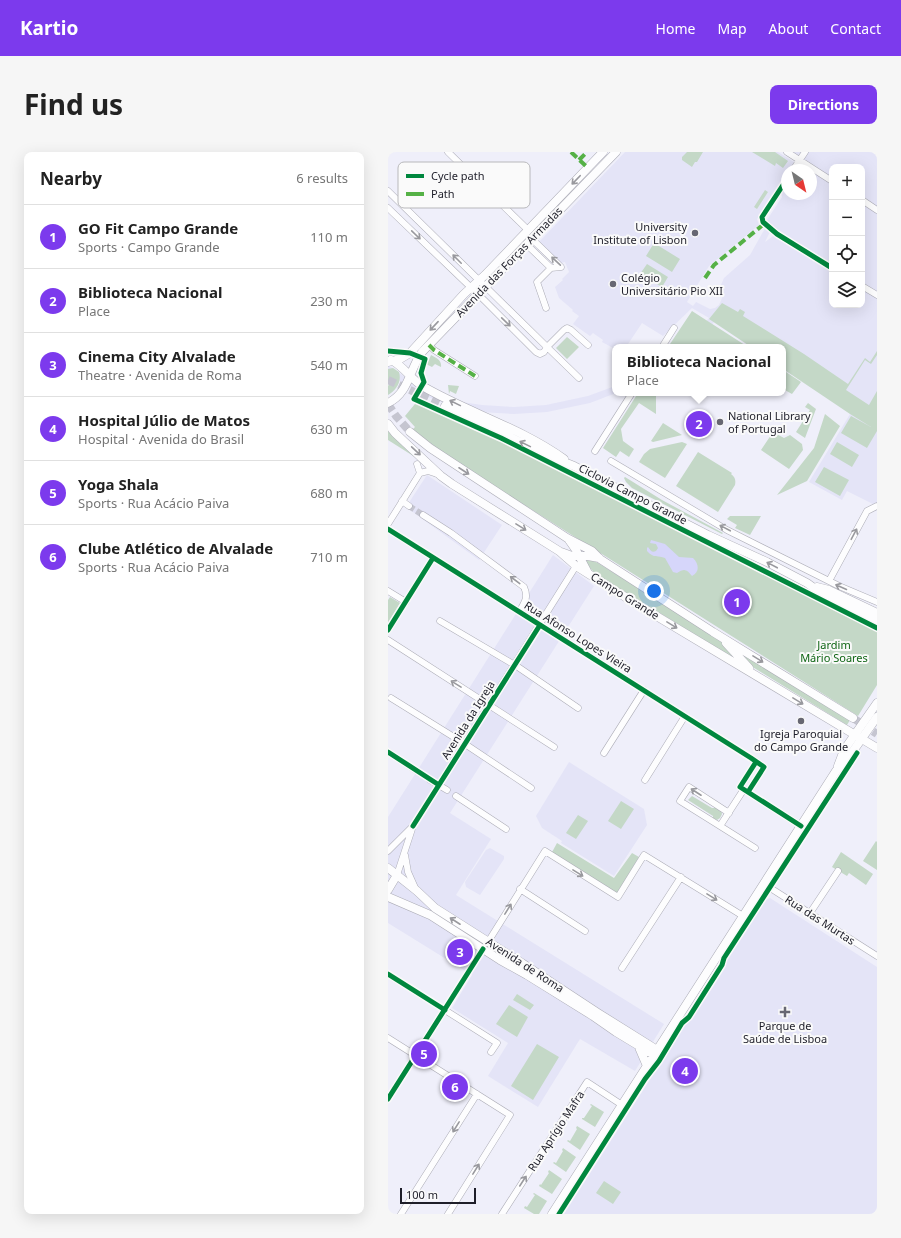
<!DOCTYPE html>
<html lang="en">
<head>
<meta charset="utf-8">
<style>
	:root { --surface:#fff; --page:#f6f6f6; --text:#222; --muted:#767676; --line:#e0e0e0; --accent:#7c3aed }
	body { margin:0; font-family:"Noto Sans",sans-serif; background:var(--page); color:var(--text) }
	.controls { position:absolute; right:12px; top:12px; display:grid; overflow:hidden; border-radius:8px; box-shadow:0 4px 16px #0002 }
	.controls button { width:36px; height:36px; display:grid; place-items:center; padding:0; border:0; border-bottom:1px solid var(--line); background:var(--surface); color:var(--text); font:20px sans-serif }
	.compass { position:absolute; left:393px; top:12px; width:36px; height:36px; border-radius:50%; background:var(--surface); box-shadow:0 4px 16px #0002; rotate:145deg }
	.scale { position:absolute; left:12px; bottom:10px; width:76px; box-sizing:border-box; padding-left:4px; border:2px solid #1e1e29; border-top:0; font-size:11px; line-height:14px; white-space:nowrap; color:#1e1e29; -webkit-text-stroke:3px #fafafa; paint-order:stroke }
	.you { position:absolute; left:266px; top:439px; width:14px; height:14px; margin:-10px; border:3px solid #fff; border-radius:50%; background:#1a73e8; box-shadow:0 0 0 6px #1a73e833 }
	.badge { display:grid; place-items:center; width:26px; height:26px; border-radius:50%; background:var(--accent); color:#fff; font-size:13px; font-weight:700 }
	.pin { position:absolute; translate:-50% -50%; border:2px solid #fff; box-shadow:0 1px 4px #0006 }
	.popup { position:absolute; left:224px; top:192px; width:174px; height:52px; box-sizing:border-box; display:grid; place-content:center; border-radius:8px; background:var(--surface); filter:drop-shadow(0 1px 3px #0005); font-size:13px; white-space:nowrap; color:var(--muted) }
	.popup b { font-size:15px; color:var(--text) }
	.popup::after { content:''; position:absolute; left:50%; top:100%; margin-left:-8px; border:8px solid transparent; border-top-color:var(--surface) }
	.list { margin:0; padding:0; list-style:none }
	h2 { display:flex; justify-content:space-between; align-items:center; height:52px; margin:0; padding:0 16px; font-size:17px }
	h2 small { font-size:13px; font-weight:400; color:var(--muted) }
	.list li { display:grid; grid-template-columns:26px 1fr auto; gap:12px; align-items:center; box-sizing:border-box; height:64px; padding:0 16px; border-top:1px solid var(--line) }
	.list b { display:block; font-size:15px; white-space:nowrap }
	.list p { margin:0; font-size:13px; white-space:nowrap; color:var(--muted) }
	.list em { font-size:13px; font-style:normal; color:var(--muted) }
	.icon { flex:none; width:22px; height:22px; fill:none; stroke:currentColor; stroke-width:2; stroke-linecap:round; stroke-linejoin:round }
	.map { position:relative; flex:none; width:489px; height:1062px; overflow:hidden; border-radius:8px }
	header { display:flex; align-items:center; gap:24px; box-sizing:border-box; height:56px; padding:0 20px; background:var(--accent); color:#fff }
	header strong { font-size:19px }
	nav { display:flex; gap:22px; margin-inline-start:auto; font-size:14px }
	.intro { display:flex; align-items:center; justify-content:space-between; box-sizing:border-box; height:96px; padding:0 24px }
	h1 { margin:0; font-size:28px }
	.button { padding:10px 18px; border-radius:8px; background:var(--accent); color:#fff; font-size:14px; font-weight:700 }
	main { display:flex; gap:24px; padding:0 24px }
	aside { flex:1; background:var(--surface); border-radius:8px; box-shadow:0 4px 16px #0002 }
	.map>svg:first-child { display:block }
	.built { fill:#e4e4f7; fill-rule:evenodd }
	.green { fill:#c4d8c7 }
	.water { fill:#d6d6fa }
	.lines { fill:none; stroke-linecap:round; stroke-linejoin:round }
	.minor-tunnel { stroke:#c5c5d0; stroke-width:6; stroke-dasharray:6 3; stroke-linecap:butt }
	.major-tunnel { stroke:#c5c5d0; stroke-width:8; stroke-dasharray:8 4; stroke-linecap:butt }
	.minor-casing { stroke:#acacb6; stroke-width:7 }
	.major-casing { stroke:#acacb6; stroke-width:9 }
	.minor { stroke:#fdfdfe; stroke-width:6 }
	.major { stroke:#fdfdfe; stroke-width:8 }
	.quiet { stroke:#55b146; stroke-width:4; stroke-dasharray:8 4; stroke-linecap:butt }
	.cycleway-casing { stroke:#fafafa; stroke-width:8 }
	.cycleway { stroke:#00873e; stroke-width:5 }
	.oneway { stroke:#99999e }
	.poi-dot { fill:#676772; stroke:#fafafa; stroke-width:1.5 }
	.labels { text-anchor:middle; stroke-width:4; stroke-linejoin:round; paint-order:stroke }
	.poi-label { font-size:11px; fill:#1e1e29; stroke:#fafafa; text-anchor:start }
	.street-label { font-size:11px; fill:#1e1e29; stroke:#fafafa }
	.park-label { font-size:11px; fill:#0e6514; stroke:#fafafa }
	.key { fill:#fafafa; stroke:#b8b8bb; stroke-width:1 }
	.key-label { font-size:11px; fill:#1e1e29 }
</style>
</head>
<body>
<header>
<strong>Kartio</strong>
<nav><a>Home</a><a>Map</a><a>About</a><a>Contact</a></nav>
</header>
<div class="intro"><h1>Find us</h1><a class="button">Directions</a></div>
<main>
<aside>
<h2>Nearby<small>6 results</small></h2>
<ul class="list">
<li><span class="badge">1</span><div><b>GO Fit Campo Grande</b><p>Sports · Campo Grande</p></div><em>110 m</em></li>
<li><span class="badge">2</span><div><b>Biblioteca Nacional</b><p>Place</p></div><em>230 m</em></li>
<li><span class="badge">3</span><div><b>Cinema City Alvalade</b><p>Theatre · Avenida de Roma</p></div><em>540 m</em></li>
<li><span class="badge">4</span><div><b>Hospital Júlio de Matos</b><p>Hospital · Avenida do Brasil</p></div><em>630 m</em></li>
<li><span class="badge">5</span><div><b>Yoga Shala</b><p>Sports · Rua Acácio Paiva</p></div><em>680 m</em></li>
<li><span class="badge">6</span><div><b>Clube Atlético de Alvalade</b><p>Sports · Rua Acácio Paiva</p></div><em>710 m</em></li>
</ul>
</aside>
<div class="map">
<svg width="489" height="1062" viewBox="0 0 489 1062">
	<rect width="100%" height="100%" fill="#efeffa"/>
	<!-- built -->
	<path class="built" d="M237,0H390L406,10L401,18H399V21L369,67L371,73L321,114L299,150L305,154L308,150L322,157L327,156L331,153L335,144L333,138V133L336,126L362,103L380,71L379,68L394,45L393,41L399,32V42H423V18H408L415,7L404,0H489V262L395,195L327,169L317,181L312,176L321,166L304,156L275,184L254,171L238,195H227V197L214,190L215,188L205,181L202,184L185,172L191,164L184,159L185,158L171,146L167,135L175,128L174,127L181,120L177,110L173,111L151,90ZM444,15H474V153H444ZM385,74L392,79L377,90Z
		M0,213L17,225L37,236L73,250L94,253L126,255L158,253L200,244L227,234V241H228L202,251L159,260L126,262L93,260L60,253L33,242L0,222Z
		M462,262L489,278V351L485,352L459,339L454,348L421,330Z
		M39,323L114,373L91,408L18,355Z
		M165,403L206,434L62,661L103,687L68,743L276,872L247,919L192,887L150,955L100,924L120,891L64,856L84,823L0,771V665Z
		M181,610L256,657L259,673L226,724L173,691L174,689L154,676L148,664Z
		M102,696L116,704V707L92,743L78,735L77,730L98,698Z
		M382,746L489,815V1062H176L376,749Z"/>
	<!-- green -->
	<path class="green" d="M299,0H315L309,10H307L304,15L294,8V5Z
		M364,0H387L400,9L395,16L388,11L387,14Z
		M377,38L380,40L369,57L366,55Z
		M266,91L292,107L284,120L258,104Z
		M259,112L280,125L274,135L252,122Z
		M334,151L350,160L352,157L357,160L355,164L416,202L460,232L477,206L482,210L489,199V203L483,212L477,208L458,238L481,253L489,239V279L479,296L453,281L463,264L483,275L462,262L395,217V195H363L321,167Z
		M304,159L360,195H280Z
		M179,185L191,195L179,207L168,196Z
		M43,203C48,206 54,208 53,215L47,212L44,215L38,212L41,208Z
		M5,216L11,220C14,230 8,238 0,243V234L2,231L0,228V217Z
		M395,218L413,230L404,242L395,237Z
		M60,233L71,234L68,242L62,239L61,242Z
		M250,241H269L268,243V262L251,251L233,277L235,289L246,297L241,305L232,299L228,305L215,296Z
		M31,247L134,294L489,473V533L470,564L43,294L24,278L27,275L17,264Z
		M420,251L428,257L417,286L408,280L422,258L417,255Z
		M437,262L452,274L419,329L389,343L426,296Z
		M275,271L294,283L265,290L263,289Z
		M0,279L30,307L0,288Z
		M385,280L396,286L402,283L414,292L415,298L401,317L373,298Z
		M294,290L299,292L277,326L251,310L256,302L262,297Z
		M449,290L471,303L464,315L442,302Z
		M310,300L344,321L343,322C347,325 348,328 347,333L330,360L288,334Z
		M436,315L461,328L452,344L427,330Z
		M237,325L274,348L335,381L334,382L244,336L238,330L236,326Z
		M342,364H373L362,383L347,376L349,373L339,367Z
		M201,407L210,411L331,487L340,495L347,506H346L334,499L209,423C204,419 201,415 198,409Z
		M2,445L12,451L0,471V448Z
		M351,500L462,568L459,573L363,514Z
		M304,644L324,656H330L333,658L334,662L332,666L329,668L325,666V664L300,648Z
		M233,649L246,657L233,677L220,669Z
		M190,663L200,669L188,687L178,681Z
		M488,689L489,690V718L475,709Z
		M169,691L226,726L244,701L251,705L228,743L163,702Z
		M453,700L485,722L478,733L461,721L459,724L444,715Z
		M129,842L146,853L142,858L125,848Z
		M121,853L140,865L129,885L108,872Z
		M149,892L171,905L145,948L123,934Z
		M203,952L216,960L207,975L194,967V966H196L204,954L202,953Z
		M189,974L202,982L192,998L179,989L180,988L182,989L189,977L188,976Z
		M175,996L188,1005L178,1020L165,1011L166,1010L168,1011L175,999L174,998Z
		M161,1018L174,1027L164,1042L151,1034L152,1032L153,1033L161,1021L160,1020Z
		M216,1029L233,1040L225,1052L208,1041Z
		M146,1041L159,1049L151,1062H146L136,1056L137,1054L139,1055L147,1043L145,1042Z"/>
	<!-- water -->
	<path class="water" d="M263,388L277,392L291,405L305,406C311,412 312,420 304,424C299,417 296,416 289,421L285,420L277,406C270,403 266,407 259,399V396L260,395C263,399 264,401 268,399L270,396L268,392L262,391Z"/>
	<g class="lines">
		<!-- minor-tunnel -->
		<path class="minor-tunnel" d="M21,354L35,363
			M32,621L42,628"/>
		<!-- major-tunnel -->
		<path class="major-tunnel" d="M0,228L57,254
			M0,252L8,264L22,280
			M465,566L489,582"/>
		<defs>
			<path id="minor" d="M60,0L140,78
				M399,0L444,29
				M405,18L417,0
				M399,27L374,65L375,70L389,82L444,116
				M0,39L159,195L156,200L152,202L148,200L97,149L0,56
				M474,48L489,58
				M138,92L163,116L173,115L143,86
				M474,134L489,143
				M158,156L149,130L163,116
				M41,193L46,198L87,224
				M274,195L286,176
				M191,226L159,195L176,178L179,176L183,178L200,193
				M207,299L244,241
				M223,309L339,378L451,434L489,450
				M29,312L32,321
				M14,349L21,354
				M35,363L63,381L136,435C141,446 136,451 131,460
				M0,372L32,321L40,319L49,322
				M0,377L363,606L376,615L360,640
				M441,429L479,359L489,354
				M0,439L18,450
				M52,469L130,515L190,556
				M0,478L45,406
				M0,488L166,595
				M3,546L77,592L143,636
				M0,600L32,621
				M216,601L256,538
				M368,610L352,635L413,674
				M42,628L59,638
				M257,628L297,564
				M356,637L332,674L367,696
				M68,644L118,677
				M332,674L292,649L301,635L341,661
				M0,699L25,674L188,414
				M17,703L20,720L28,738
				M9,723L24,677
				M376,732L489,804
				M132,737L197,779
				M422,761L450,719
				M100,790L157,699L230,745L256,703L355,764
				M234,816L293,725
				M0,822L109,891L103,900
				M0,886L122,963L60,1062
				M0,947L95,797
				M13,1062L89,942
				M114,1062L199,930L234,953"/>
			<path id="major" d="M3,208C16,214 23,228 36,235C81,261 133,276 176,307
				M0,210L12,207L22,201L76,142L97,123L215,0
				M0,251C21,241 21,218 34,200L228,0
				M57,254L161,304L186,314L320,383L379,410L419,431L437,444L489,469
				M0,272L7,281L53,324L64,332L171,399L188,414L250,453L489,596
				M22,280L42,296L179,386L204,399L212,407L325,480L465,566
				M181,388L188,398L200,421
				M173,400L184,404H200L211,406
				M429,435L441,438L489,461
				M338,491L361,516
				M450,614L456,598L489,551
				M0,716L29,739L47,756L110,796L134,811L210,861L269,898
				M0,738L9,723
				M0,745L42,763L112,808L139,823L205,864L228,880L266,903
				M250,893L259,914
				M164,1062L448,619L463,602L489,565"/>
		</defs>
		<!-- minor casing -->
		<use href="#minor" class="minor-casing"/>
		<!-- major casing -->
		<use href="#major" class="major-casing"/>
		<!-- minor -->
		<use href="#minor" class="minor"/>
		<!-- major -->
		<use href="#major" class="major"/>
		<!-- quiet -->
		<path class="quiet" d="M183,0L200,16
			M191,8L199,0
			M317,126L326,113L376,72
			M41,193L46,198L87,224"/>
		<defs>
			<path id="cycleway" d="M399,27L374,65L375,70L389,82L444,116
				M0,199L22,201L37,207L33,221L36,230L26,247L113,286L489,476
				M0,377L363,606L376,615L360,640
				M0,478L45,406
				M0,600L51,633
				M368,610L352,635L413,674
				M25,674L152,473
				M0,822L57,858
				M0,947L95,797
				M171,1062L257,927L271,909L294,871L301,865L334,813L336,806L469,601"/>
		</defs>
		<!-- cycleway casing -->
		<use href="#cycleway" class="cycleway-casing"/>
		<!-- cycleway -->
		<use href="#cycleway" class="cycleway"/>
	</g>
	<!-- one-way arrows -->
	<defs><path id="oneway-shaft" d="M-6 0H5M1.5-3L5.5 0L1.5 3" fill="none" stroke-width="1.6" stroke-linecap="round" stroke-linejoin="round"/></defs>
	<g class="oneway">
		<use href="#oneway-shaft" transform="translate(188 28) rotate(134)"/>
		<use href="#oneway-shaft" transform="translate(28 83) rotate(44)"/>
		<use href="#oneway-shaft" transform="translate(69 107) rotate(-135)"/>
		<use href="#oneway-shaft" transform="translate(168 109) rotate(-137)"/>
		<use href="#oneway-shaft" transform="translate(118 170) rotate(44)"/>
		<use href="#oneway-shaft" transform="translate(46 174) rotate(133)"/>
		<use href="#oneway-shaft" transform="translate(67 251) rotate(-154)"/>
		<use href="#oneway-shaft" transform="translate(137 292) rotate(-154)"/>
		<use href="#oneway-shaft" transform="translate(28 299) rotate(43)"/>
		<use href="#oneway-shaft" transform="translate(76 319) rotate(33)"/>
		<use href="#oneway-shaft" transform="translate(133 375) rotate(32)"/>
		<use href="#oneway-shaft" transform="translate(337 376) rotate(-152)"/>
		<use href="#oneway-shaft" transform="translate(466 382) rotate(-62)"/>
		<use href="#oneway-shaft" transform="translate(384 413) rotate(-152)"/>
		<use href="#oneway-shaft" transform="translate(127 428) rotate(-143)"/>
		<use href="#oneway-shaft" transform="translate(453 435) rotate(-156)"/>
		<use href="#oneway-shaft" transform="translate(284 473) rotate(31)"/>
		<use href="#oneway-shaft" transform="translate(370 507) rotate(32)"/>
		<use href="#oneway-shaft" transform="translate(68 532) rotate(-148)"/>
		<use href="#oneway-shaft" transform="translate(410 549) rotate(31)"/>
		<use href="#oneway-shaft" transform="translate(308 640) rotate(-147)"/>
		<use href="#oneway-shaft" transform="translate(190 721) rotate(32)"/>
		<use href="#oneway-shaft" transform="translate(324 745) rotate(32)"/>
		<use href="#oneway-shaft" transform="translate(120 757) rotate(-58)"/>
		<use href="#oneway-shaft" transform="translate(67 769) rotate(-147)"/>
		<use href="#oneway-shaft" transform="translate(68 975) rotate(122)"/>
		<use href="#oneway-shaft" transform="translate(88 1017) rotate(-58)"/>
		<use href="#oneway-shaft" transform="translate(135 1029) rotate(-57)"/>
	</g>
	<!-- markers -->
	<g class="poi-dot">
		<circle cx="307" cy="81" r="4"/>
		<circle cx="225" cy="132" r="4"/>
		<circle cx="332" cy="270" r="4"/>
		<circle cx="413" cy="569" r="4"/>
		<path d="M395 854h4v4h4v4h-4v4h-4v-4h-4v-4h4z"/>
	</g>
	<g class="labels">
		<!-- poi labels -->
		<g class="poi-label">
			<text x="299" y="79" text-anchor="end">University<tspan x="299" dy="13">Institute of Lisbon</tspan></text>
			<text x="233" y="130">Colégio<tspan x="233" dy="13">Universitário Pio XII</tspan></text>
			<text x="340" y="268">National Library<tspan x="340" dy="13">of Portugal</tspan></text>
			<text x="413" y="586" text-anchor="middle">Igreja Paroquial<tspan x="413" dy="13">do Campo Grande</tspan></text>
			<text x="397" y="878" text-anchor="middle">Parque de<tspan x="397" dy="13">Saúde de Lisboa</tspan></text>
		</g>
		<!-- street labels -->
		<g class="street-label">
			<text transform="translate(121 110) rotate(-46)" y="4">Avenida das Forças Armadas</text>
			<text transform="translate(245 342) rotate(27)" y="4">Ciclovia Campo Grande</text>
			<text transform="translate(237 444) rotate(32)" y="4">Campo Grande</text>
			<text transform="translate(190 485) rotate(32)" y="4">Rua Afonso Lopes Vieira</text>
			<text transform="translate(80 568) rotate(-58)" y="4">Avenida da Igreja</text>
			<text transform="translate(432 768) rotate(33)" y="4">Rua das Murtas</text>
			<text transform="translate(137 813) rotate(33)" y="4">Avenida de Roma</text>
			<text transform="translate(168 979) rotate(-57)" y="4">Rua Aprígio Mafra</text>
		</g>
		<!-- park labels -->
		<g class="park-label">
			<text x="446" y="497">Jardim<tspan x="446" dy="13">Mário Soares</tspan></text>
		</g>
	</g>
	<!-- legend -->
	<rect x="10" y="10" width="132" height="46" rx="6" class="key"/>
	<rect x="18" y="22" width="18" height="4" fill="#00873e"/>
	<rect x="18" y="40" width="18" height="4" fill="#55b146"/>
	<g class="key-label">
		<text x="43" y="28">Cycle path</text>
		<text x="43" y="46">Path</text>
	</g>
</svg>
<div class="controls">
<button>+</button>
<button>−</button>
<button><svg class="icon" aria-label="locate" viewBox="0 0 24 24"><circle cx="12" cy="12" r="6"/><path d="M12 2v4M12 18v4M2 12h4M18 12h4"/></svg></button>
<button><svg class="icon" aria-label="layers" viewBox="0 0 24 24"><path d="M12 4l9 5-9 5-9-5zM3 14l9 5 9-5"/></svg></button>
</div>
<svg class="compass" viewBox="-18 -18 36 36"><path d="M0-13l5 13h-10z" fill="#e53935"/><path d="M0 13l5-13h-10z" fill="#767676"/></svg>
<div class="scale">100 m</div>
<div class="you"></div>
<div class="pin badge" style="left:349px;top:450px">1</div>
<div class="pin badge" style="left:311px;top:272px">2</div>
<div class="popup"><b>Biblioteca Nacional</b>Place</div>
<div class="pin badge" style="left:72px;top:800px">3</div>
<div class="pin badge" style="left:297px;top:919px">4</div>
<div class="pin badge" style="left:36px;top:902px">5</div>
<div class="pin badge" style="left:67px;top:935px">6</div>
</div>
</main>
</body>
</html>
